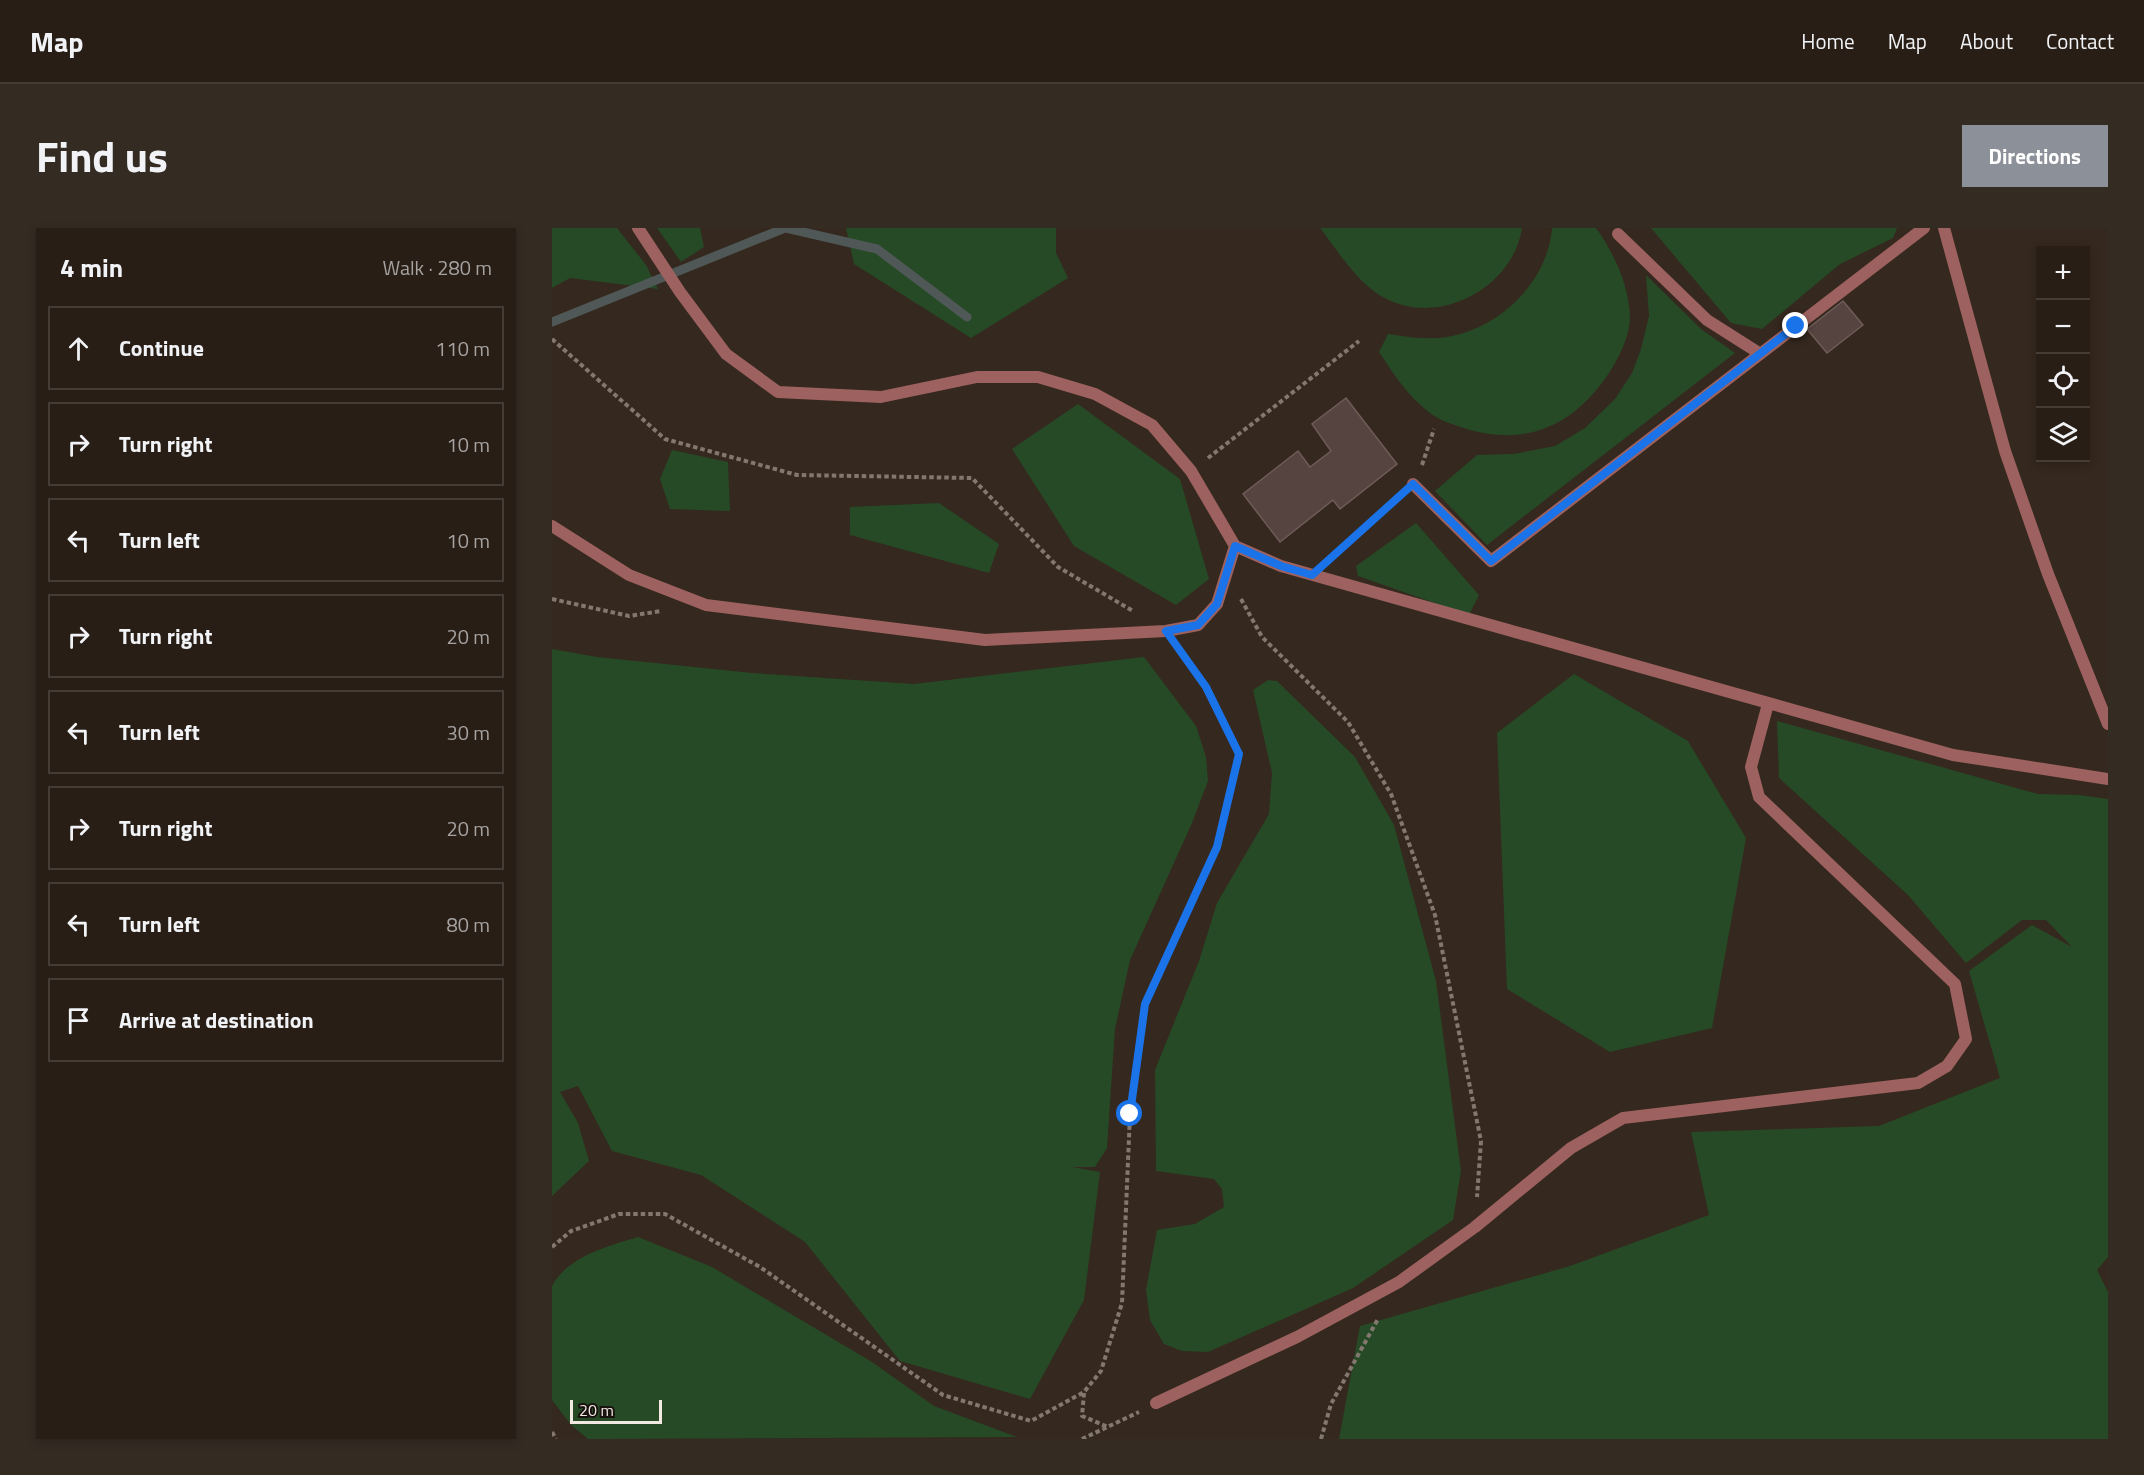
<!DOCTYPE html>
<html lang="en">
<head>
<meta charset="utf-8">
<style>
	:root { --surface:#281e16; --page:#342b23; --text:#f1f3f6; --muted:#a5a2a1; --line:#443c35; --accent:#8c9099 }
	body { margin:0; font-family:"Titillium Web",sans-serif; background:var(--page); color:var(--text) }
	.controls { position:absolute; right:18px; top:18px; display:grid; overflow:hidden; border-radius:0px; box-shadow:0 3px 9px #0003 }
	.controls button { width:54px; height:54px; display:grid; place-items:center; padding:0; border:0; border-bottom:2px solid var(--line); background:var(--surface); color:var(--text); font:30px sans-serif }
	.scale { position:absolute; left:18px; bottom:15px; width:92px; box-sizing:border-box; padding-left:6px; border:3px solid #f1e9e2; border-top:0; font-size:16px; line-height:21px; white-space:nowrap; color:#f1e9e2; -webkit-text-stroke:4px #18120e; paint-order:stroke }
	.stop { position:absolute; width:18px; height:18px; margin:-14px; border:4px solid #1a73e8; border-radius:50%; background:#fff }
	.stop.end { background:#1a73e8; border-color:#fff; box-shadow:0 2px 6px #0008 }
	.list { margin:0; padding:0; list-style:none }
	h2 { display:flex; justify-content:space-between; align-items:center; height:78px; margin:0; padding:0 24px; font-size:26px }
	h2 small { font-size:20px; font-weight:400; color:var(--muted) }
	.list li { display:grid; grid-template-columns:39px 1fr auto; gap:18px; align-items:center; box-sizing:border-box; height:84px; margin:0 12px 12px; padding:0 12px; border:2px solid var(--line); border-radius:0px }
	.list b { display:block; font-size:22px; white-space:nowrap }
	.list em { font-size:20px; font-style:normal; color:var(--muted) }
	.icon { flex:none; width:33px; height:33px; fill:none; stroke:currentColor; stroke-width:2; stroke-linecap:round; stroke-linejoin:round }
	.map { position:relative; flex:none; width:1556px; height:1211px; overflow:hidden; border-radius:0px }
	header { display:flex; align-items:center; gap:36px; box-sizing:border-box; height:84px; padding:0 30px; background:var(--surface); border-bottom:2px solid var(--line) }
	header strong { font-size:28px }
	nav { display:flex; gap:33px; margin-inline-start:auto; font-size:21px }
	.intro { display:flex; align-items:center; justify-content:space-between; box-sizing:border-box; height:144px; padding:0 36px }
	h1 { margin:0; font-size:42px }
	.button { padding:15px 27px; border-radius:0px; background:var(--accent); color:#fff; font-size:21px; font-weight:700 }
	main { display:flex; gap:36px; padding:0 36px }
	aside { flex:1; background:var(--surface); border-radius:0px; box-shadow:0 3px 9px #0003 }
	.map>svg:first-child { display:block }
	.green { fill:#264a26 }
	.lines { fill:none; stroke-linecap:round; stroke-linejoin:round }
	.stream { stroke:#4f5856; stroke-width:9 }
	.building { fill:#564441; stroke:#6f5c59; stroke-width:1.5 }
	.path { stroke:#83786f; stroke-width:4; stroke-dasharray:4.5 3; stroke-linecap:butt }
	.street { stroke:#9d625f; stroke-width:12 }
	.route { stroke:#1a73e8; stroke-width:8 }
</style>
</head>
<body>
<header>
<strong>Map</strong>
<nav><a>Home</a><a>Map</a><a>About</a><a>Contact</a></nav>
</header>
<div class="intro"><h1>Find us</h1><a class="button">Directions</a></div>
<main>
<aside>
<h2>4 min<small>Walk · 280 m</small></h2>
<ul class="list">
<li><svg class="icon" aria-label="ahead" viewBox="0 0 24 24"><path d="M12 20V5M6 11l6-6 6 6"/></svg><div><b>Continue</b></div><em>110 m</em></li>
<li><svg class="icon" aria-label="right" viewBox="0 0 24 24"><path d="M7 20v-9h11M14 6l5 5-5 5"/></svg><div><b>Turn right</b></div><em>10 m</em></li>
<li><svg class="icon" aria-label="left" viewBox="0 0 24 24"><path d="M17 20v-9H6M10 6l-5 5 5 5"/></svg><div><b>Turn left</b></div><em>10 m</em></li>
<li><svg class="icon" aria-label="right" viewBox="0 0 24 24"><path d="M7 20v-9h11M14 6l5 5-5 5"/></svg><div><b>Turn right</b></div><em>20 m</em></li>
<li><svg class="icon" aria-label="left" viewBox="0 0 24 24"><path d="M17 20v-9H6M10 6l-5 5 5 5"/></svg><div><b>Turn left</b></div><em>30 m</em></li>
<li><svg class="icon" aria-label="right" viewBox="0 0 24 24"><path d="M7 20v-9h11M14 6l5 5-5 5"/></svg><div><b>Turn right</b></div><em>20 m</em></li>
<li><svg class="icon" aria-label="left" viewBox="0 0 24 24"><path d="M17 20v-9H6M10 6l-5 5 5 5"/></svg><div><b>Turn left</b></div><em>80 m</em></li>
<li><svg class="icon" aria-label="arrive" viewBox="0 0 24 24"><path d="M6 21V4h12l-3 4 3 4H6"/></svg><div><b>Arrive at destination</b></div></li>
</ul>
</aside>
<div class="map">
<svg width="1556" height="1211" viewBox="0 0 1556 1211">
	<rect width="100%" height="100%" fill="#35281e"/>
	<!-- green -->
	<path class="green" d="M0,0H65L94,37L106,61L18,50L0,60Z
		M105,0H148L152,19L129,34Z
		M294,0H504V25L516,50L419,110L302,36Z
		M768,0H970C961,61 884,101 829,68C803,52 786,23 768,0Z
		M1000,0H1044C1062,25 1077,57 1078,89C1078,108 1066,132 1055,148C1022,196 977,218 918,202C907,198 894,195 884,189C859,173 843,148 827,124L836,106C857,109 879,113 900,108C951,97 996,52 1000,0Z
		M1099,0H1345L1341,10L1288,36L1210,101L1179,95Z
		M1094,47L1149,101L1183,125L935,317L883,263L925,227L962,226L1003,218L1033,200L1063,171L1080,145L1089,121L1097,88Z
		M526,176L628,251L657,351L624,377L522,318L460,221Z
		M120,222L176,234L178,283L118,281L108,251Z
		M387,275L447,316L437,345L298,307V279Z
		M864,295L927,367L917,387L806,348L804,338Z
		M0,421L45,429L200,445L362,456L592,429L644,498L654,529L656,553L640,595L578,732L563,801L555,920L543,939H520L548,944L532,1072L478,1171L348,1133L253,1014L149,947L60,923L26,858L8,864L26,895L37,933L0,968Z
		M1022,446L1136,513L1194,610L1160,800L1058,824L955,761L945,505Z
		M716,452L725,453L803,529L842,597L884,753L909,943L901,992L801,1060L656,1124L630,1123L612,1116L598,1092L594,1062L605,1002L643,996L672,979L670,961L662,951L604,943L603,842L647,733L665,675L717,586L720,545L701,462Z
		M1225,493L1486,566L1527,567L1556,571V1029L1545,1042L1556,1064V1211H787L808,1098L1018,1038L1157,987L1139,904L1327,898L1448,850L1417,743L1480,697L1520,719L1494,692H1470L1414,735L1356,667L1227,550Z
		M86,1009L160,1039L320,1134L382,1178L465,1209L36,1211L19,1197L0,1172V1058C16,1028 57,1018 86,1009Z"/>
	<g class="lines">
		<!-- stream -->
		<path class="stream" d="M234,0L325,21L415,89
			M0,94L233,0"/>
	</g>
	<!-- building -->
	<path class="building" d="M1291,73L1311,97L1275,125L1255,101Z
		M794,170L845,236L788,281L781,272L728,314L691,266L746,223L758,239L779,223L760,196Z"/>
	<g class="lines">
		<!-- path -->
		<path class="path" d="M0,111L113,211L245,247L420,250L506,339L581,383
			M656,230L807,113
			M870,237L882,201
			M778,331L846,269
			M0,371L77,388L109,383
			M689,371L710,409L796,494L839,566L883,687L929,913L925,969
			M0,1019L19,1003L67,986H113L208,1039L391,1167L479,1193L532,1164L549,1143L570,1075L578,886L593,776L665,619L687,526L654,459L627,421
			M532,1165L530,1188L556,1199
			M0,1204L4,1211
			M530,1211L587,1184
			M769,1211L779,1176L826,1091"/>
		<!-- street -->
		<path class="street" d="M86,0L128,64L174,126L226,164L329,169L425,149H486L543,166L600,197L639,243L683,318L729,338L1401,527L1556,551
			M1392,0L1453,223L1496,346L1556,496
			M1066,6L1155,92L1207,125
			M861,256L939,333L1372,0
			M0,298L77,347L154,377L433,412L614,403L646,397L665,376L683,318
			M604,1175L745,1109L847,1054L923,999L1019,920L1071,890L1366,855L1395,838L1414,811L1403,756L1207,569L1199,539L1216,476"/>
	</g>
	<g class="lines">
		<!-- route -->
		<path class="route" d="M578,886L593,776L665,619L687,526L654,459L614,403L646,397L665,376L683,318L729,338L760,347L861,256L939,333L1244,98"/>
	</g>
</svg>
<div class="controls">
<button>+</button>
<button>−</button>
<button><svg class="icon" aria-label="locate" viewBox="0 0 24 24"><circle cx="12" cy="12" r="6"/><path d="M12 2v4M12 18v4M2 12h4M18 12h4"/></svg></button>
<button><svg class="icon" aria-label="layers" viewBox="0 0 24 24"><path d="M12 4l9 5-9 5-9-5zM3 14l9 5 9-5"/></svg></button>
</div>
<div class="scale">20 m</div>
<div class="stop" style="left:578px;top:886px"></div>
<div class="stop end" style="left:1244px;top:98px"></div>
</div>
</main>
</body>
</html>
